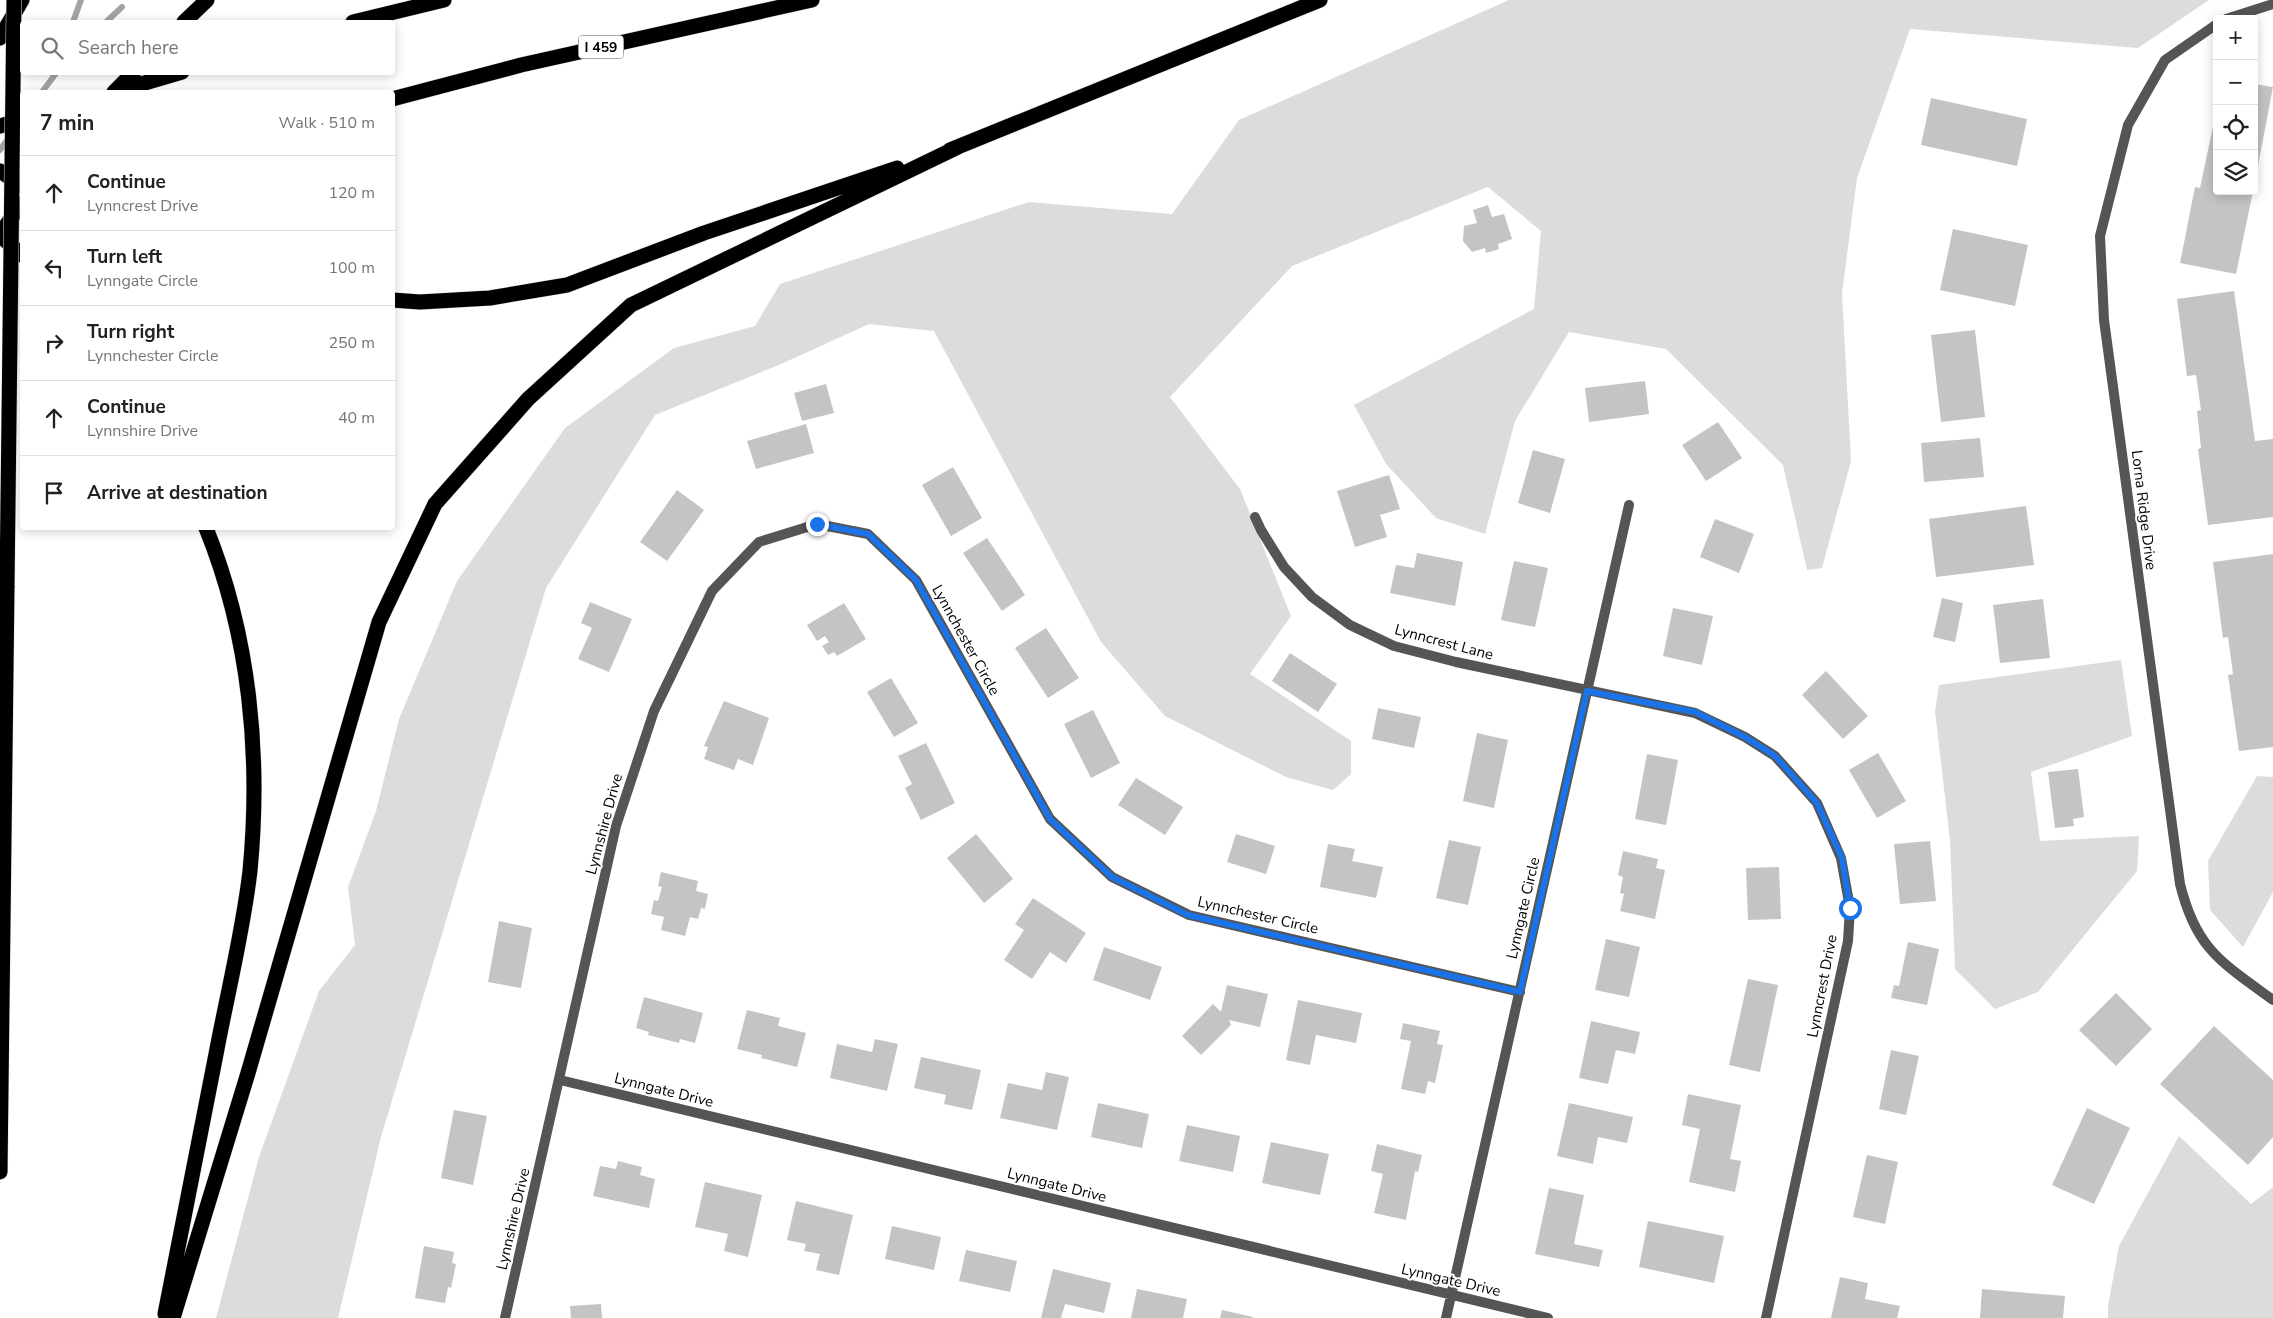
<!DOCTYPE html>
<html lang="en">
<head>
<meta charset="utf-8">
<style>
	:root { --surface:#fff; --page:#f2f2f2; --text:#222; --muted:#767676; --line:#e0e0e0 }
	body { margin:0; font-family:"Nunito Sans",sans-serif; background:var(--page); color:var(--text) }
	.controls { position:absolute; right:15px; top:15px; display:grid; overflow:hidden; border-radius:5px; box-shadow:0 2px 12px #0003 }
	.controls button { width:45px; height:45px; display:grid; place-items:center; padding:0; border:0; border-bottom:1px solid var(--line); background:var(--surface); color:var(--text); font:25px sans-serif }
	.stop { position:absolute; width:15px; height:15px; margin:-11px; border:4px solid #1a73e8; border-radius:50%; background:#fff }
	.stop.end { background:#1a73e8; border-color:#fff; box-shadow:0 1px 5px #0008 }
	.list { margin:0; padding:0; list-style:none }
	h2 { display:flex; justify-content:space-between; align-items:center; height:65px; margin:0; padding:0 20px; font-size:21px }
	h2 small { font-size:16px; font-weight:400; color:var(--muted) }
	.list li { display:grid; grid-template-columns:32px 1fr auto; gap:15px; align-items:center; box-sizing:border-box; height:75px; padding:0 20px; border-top:1px solid var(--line) }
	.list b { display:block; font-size:19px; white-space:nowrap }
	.list p { margin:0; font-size:16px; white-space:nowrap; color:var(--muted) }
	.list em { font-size:16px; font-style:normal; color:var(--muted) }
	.icon { flex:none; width:28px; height:28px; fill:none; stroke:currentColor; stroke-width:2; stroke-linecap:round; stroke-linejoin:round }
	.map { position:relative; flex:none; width:2273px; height:1318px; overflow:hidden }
	.search { position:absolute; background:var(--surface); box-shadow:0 2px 12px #0003; left:20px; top:20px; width:375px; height:55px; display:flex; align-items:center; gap:12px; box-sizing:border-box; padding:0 18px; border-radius:5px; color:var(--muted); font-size:19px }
	.panel { position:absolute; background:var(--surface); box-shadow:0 2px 12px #0003; left:20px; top:90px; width:375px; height:440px; border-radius:5px }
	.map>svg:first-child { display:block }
	.green { fill:#dcdcdc }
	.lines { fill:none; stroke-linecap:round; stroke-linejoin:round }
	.stream { stroke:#a3a3a3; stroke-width:6 }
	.building { fill:#c4c4c4 }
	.highway-casing { stroke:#dbdbdb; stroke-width:16 }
	.street { stroke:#555; stroke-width:10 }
	.highway { stroke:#000; stroke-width:15 }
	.highway-bridge-casing { stroke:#dbdbdb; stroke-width:16; stroke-linecap:butt }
	.highway-bridge { stroke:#000; stroke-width:15 }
	.route { stroke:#1a73e8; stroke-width:6 }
	.labels { text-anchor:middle; stroke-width:4; stroke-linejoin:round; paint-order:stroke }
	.shield { fill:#fff; stroke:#4c4c4c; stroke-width:1 }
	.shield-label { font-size:14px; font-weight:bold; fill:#000 }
	.street-label { font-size:15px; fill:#000; stroke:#fff }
</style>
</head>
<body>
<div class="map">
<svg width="2273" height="1318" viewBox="0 0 2273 1318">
	<rect width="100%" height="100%" fill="#fff"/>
	<!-- green -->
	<path class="green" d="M1509,0H2209L2138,48L1910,29L1857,178L1842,293L1851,461L1822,568L1807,570L1783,465L1666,349L1569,332L1515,421L1485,534L1436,518L1386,464L1354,405L1534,309L1541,231L1488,187L1292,266L1170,397L1240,489L1291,616L1250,674L1351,741V774L1333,790L1286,777L1165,716L1101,642L934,331L869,324L779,365L655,415L546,588L381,1137L338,1318H216L259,1157L319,991L355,945L348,887L376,811L399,719L457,581L565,428L674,348L755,326L780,284L1029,202L1172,214L1239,120Z
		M2121,660L2132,736L2031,772L2040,841L2139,836L2137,871L2038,992L1995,1009L1955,969L1950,840L1935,711L1939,685Z
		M2257,776L2273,777V892L2243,947L2210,910L2208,861Z
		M2179,1136L2251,1204L2273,1187V1318H2108V1306L2119,1246Z"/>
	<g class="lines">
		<!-- stream -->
		<path class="stream" d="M73,22L81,0
			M106,22L122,7
			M42,92L57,72
			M0,150L10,136"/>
	</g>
	<!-- building -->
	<path class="building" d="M2254,84L2273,87L2255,181H2254Z
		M1931,98L2027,119L2017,166L1921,145Z
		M2216,112L2217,191H2253L2236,274L2180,263L2195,187L2200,188Z
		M1488,205L1492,217L1504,214L1512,239L1498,244L1499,249L1486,253L1485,248L1472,252L1463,241L1464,226L1477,223L1473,210Z
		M1953,229L2028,245L2015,306L1940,290Z
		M2234,291L2255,441L2273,439V517L2208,525L2198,449L2201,448L2197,411L2201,410L2196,375L2187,376L2177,299Z
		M1975,330L1985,417L1941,422L1931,335Z
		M1645,381L1649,414L1589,422L1585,388Z
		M826,384L834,413L802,421L794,393Z
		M1718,422L1742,458L1706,481L1682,445Z
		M806,424L814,453L756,469L747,441Z
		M1980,438L1984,477L1924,482L1921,443Z
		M1533,450L1565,459L1550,513L1518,503Z
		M953,467L982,518L951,536L922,485Z
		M1389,475L1400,509L1380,515L1387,537L1355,547L1337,491Z
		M677,490L704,510L667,561L640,542Z
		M2026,506L2034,565L1936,577L1929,519Z
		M1715,519L1754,534L1739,573L1700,557Z
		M987,538L1025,595L1002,611L963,553Z
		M1417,553L1463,562L1455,606L1390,593L1396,565L1414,568Z
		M2273,554V747L2239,751L2228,675L2233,674L2228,637L2223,638L2213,562Z
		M1514,561L1548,568L1535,627L1501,620Z
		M1942,598L1963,603L1955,642L1933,637Z
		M2043,599L2050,658L2000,663L1993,605Z
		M590,602L632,619L609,672L578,659L592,628L581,623Z
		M844,603L866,639L837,656L834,652L828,655L822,646L829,642L825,636L817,641L807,625Z
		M1673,608L1713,616L1702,665L1663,656Z
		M1046,628L1079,678L1048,698L1015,648Z
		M1290,653L1337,684L1318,712L1272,681Z
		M1826,671L1868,716L1843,739L1802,695Z
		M891,678L918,723L894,737L867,692Z
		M724,701L769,718L753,765L738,759L734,770L704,759L708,747L704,746Z
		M1378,708L1421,717L1414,748L1372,739Z
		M1093,710L1120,763L1091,778L1064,724Z
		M1477,733L1508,740L1494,808L1463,801Z
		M926,743L955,803L921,820L905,788L912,784L898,756Z
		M1878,753L1906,801L1877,818L1849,770Z
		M1647,754L1678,760L1666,825L1635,819Z
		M2078,769L2084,817L2073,819L2074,826L2055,828L2048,772Z
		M1136,778L1183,807L1165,835L1118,805Z
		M976,834L1013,879L984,903L947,858Z
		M1236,834L1275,846L1266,874L1227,862Z
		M1449,840L1481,847L1468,905L1436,898Z
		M1930,841L1936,901L1900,904L1894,844Z
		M1328,844L1355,849L1352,861L1383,867L1376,898L1320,887Z
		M1623,851L1658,859L1656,868L1665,870L1655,919L1620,911L1624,894L1620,893L1623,877L1618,875Z
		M1779,867L1781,919L1748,920L1746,868Z
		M661,872L698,881L696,891L708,894L705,909L701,908L698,919L690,917L685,936L661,930L664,917L651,914L654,900L658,901L662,887L658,886Z
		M1033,898L1086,933L1066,963L1050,952L1032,979L1004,960L1024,930L1015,924Z
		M499,921L532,928L521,988L488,982Z
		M1606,939L1640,947L1629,997L1595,990Z
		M1908,942L1939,949L1927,1005L1891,998L1894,985L1899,986Z
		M1104,947L1162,967L1150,1000L1093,980Z
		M1748,979L1778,985L1760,1072L1729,1065Z
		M1227,985L1268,994L1260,1027L1229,1020L1231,1025L1201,1055L1182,1036L1213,1004L1221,1012Z
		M2116,993L2152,1029L2116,1066L2079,1030Z
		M644,997L703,1013L695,1043L680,1039L679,1043L648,1035L649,1032L636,1028Z
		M1298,1000L1362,1013L1356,1043L1316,1035L1310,1065L1286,1060Z
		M747,1010L780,1018L778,1026L806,1033L797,1067L761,1058L762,1055L737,1049Z
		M1591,1021L1640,1032L1635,1054L1616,1050L1608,1084L1579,1078Z
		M1403,1023L1440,1031L1437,1044L1443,1045L1435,1083L1428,1081L1425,1094L1401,1089L1411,1041L1400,1039Z
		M2214,1026L2273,1080V1137L2248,1165L2160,1084Z
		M875,1039L898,1044L887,1091L830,1078L837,1044L872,1052Z
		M1891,1050L1919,1056L1906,1115L1879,1109Z
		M921,1057L981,1070L972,1110L944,1104L946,1095L914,1088Z
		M1046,1072L1069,1077L1057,1130L1000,1118L1008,1083L1042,1090Z
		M1688,1094L1741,1105L1730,1159L1741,1161L1735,1192L1689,1182L1700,1129L1682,1125Z
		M1098,1103L1149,1114L1142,1148L1091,1137Z
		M1569,1103L1633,1117L1627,1143L1598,1137L1593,1164L1557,1156Z
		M2087,1108L2130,1128L2094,1204L2052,1185Z
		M454,1110L487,1116L473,1185L441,1178Z
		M1187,1125L1240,1136L1233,1172L1179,1161Z
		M1271,1142L1329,1154L1320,1195L1262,1183Z
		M1377,1144L1422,1155L1418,1172L1415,1171L1406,1220L1374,1213L1383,1174L1371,1171Z
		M1867,1155L1898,1162L1885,1224L1853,1217Z
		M618,1161L642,1167L640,1175L655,1179L649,1208L593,1196L600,1166L616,1169Z
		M705,1182L762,1195L748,1257L724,1251L728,1234L695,1227Z
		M1549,1188L1584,1195L1574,1244L1603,1250L1599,1267L1535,1254Z
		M796,1201L853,1215L839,1275L816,1270L820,1254L804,1251L806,1244L787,1240Z
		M1648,1221L1724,1236L1714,1283L1639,1267Z
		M892,1226L941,1237L934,1270L885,1259Z
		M424,1246L454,1252L452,1263L456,1264L451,1288L448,1287L445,1303L415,1298Z
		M966,1250L1017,1261L1010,1292L959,1281Z
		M1053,1269L1111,1283L1104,1313L1065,1304L1061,1318H1041Z
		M1840,1277L1868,1283L1865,1299L1900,1306L1897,1318H1831Z
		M1137,1289L1187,1299L1183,1318H1131Z
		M1982,1289L2065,1296L2063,1318H1980Z
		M601,1304L602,1318H571L570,1306Z
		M1222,1310L1253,1317V1318H1220Z"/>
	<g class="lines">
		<defs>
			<path id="highway" d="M184,22L207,0
				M353,22L444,0
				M0,38L22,0
				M115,91L134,72
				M114,92L182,72
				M392,99L521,65L812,0
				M0,126L22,119
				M950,150L1320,0
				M0,171L22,186
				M0,234L22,203
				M3,238L22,255
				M392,300L420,302L490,298L567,285L704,233L897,168
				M0,1172L7,586
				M165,1314C182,1226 200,1138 217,1049C228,991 243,931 250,871C261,756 250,636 206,528
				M173,1318L248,1073L379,622L435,504L528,399L631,305L958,147"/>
		</defs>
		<!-- highway casing -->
		<use href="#highway" class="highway-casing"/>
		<!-- street -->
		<path class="street" d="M2226,19L2273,4
			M2217,24L2165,60L2128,125L2100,236L2104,320L2180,884C2196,949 2221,962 2273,1000
			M1255,517L1261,530L1284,567L1312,597L1350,625L1394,646L1456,662L1695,713L1745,737L1775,756L1817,803L1841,858L1850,908L1848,941L1766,1318
			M560,1080L1548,1318
			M505,1318L616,826L654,711L712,591L759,542L817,524L868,534L916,580L1050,819L1112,877L1189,915L1520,992
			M1446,1318L1629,505"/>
		<!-- highway -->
		<use href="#highway" class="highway"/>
		<defs>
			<path id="highway-bridge" d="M7,586L14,0"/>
		</defs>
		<!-- highway-bridge casing -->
		<use href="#highway-bridge" class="highway-bridge-casing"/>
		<!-- highway-bridge -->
		<use href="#highway-bridge" class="highway-bridge"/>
	</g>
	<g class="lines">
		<!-- route -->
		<path class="route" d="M817,524L868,534L916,580L1050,819L1112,877L1188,915L1520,992L1587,691L1695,712L1745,737L1775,756L1817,803L1842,858L1850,908"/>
	</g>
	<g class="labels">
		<!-- shield labels -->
		<rect class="shield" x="578.5" y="35.5" width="45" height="23" rx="4"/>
		<g class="shield-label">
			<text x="601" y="52">I 459</text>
		</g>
		<!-- street labels -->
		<g class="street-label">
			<text transform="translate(2144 510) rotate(83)" y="5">Lorna Ridge Drive</text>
			<text transform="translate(966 640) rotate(61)" y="5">Lynnchester Circle</text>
			<text transform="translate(1444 642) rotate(15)" y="5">Lynncrest Lane</text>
			<text transform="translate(604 824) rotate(-75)" y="5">Lynnshire Drive</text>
			<text transform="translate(1523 908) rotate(-77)" y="5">Lynngate Circle</text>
			<text transform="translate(1258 915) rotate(13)" y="5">Lynnchester Circle</text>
			<text transform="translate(1822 986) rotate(-79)" y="5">Lynncrest Drive</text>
			<text transform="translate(664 1090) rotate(14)" y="5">Lynngate Drive</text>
			<text transform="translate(1057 1185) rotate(14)" y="5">Lynngate Drive</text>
			<text transform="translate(513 1219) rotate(-77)" y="5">Lynnshire Drive</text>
			<text transform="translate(1451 1280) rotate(13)" y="5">Lynngate Drive</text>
		</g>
	</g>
</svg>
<div class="controls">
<button>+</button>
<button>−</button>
<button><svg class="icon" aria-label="locate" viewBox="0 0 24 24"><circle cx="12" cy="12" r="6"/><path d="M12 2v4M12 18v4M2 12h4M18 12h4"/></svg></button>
<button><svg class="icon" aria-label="layers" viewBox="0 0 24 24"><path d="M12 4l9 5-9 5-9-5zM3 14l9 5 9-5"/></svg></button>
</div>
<div class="stop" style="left:1850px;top:908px"></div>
<div class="stop end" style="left:817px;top:524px"></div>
<div class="search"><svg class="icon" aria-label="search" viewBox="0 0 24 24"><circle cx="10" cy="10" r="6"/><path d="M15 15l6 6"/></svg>Search here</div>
<section class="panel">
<h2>7 min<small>Walk · 510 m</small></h2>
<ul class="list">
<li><svg class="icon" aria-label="ahead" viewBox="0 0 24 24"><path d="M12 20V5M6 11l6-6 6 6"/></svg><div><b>Continue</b><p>Lynncrest Drive</p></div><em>120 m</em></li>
<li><svg class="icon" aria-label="left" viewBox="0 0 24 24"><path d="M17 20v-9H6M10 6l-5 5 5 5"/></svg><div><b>Turn left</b><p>Lynngate Circle</p></div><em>100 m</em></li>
<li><svg class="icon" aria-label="right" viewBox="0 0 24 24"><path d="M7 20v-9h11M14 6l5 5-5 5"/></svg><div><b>Turn right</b><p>Lynnchester Circle</p></div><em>250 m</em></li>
<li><svg class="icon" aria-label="ahead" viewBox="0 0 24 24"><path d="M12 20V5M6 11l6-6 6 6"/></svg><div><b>Continue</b><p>Lynnshire Drive</p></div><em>40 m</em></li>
<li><svg class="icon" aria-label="arrive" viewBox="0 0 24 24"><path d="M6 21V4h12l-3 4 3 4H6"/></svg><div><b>Arrive at destination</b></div></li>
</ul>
</section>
</div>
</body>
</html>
